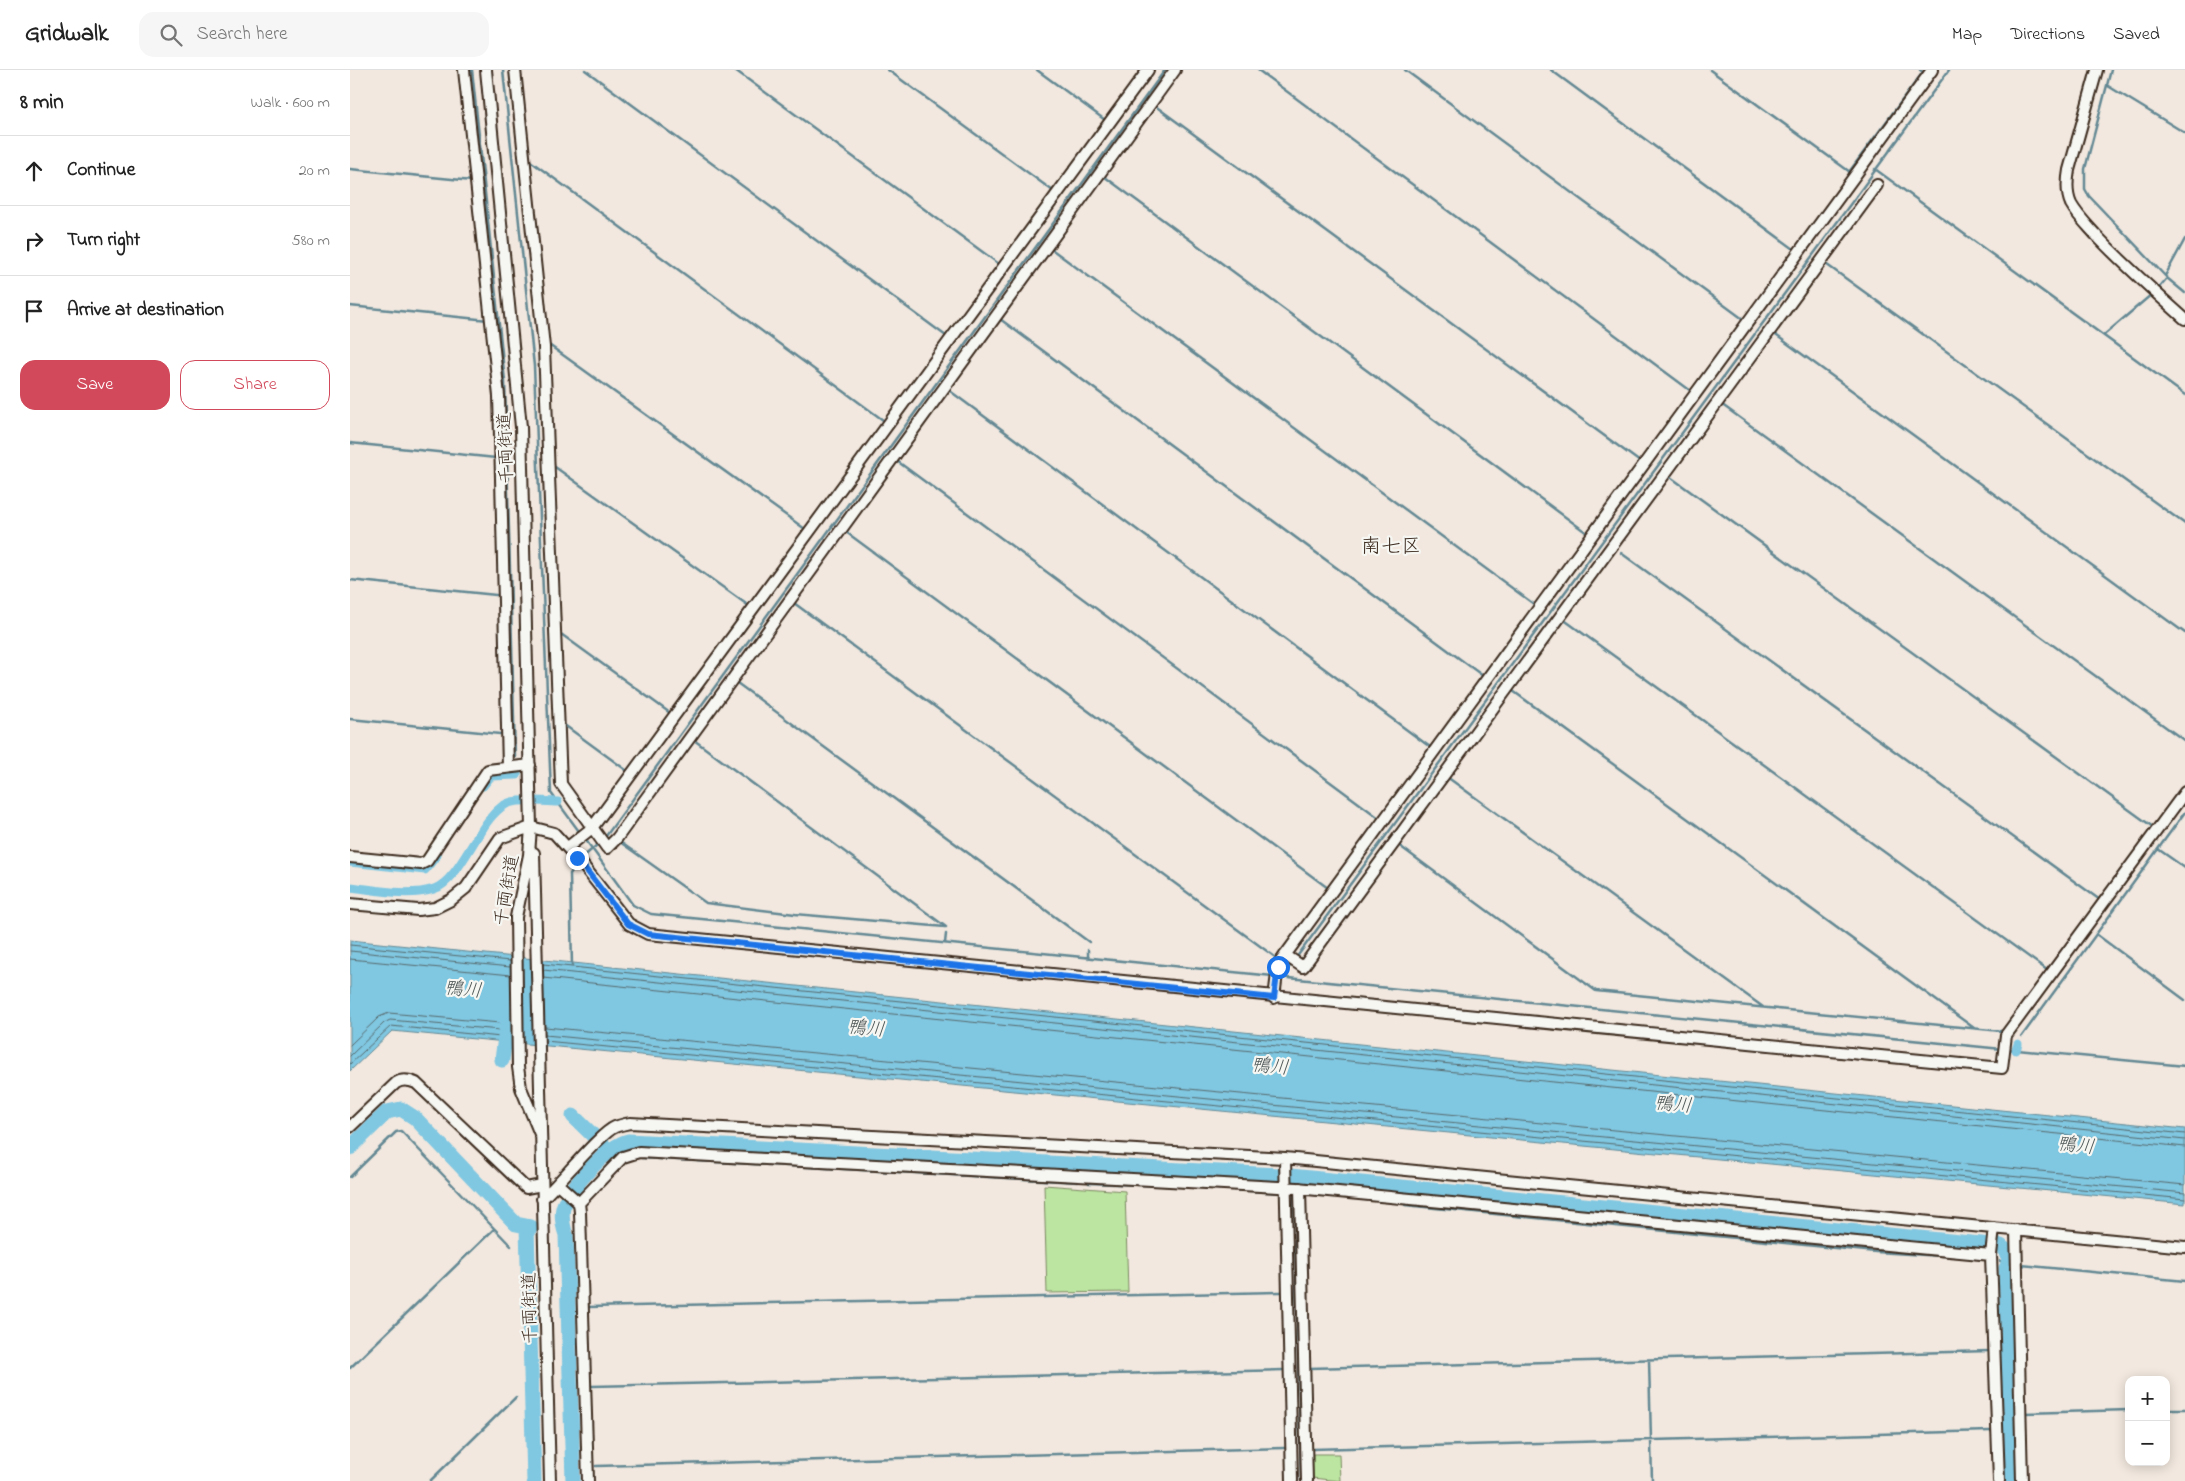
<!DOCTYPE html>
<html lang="en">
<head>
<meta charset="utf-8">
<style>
	:root { --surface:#fff; --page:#f6f6f6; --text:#222; --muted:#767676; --line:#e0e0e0; --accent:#d1495b }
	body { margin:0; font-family:"Indie Flower","Klee One",sans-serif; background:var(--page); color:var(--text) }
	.controls { position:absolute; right:15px; bottom:15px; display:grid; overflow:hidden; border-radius:10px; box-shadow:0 2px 12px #0003 }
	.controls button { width:45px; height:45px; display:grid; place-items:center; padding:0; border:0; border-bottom:1px solid var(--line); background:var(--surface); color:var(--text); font:25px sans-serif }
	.stop { position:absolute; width:15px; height:15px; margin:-11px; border:4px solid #1a73e8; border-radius:50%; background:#fff }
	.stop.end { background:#1a73e8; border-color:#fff; box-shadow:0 1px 5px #0008 }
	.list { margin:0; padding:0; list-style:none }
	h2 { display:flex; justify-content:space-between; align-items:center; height:65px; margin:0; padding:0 20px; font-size:21px }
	h2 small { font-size:16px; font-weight:400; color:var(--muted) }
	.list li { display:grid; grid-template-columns:32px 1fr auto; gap:15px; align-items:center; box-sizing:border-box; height:70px; padding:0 20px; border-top:1px solid var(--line) }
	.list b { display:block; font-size:19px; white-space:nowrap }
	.list em { font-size:16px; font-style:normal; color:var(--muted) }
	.actions { display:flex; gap:10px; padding:15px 20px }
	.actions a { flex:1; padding:11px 0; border:1px solid var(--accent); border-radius:15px; text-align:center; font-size:18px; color:var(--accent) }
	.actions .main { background:var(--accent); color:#fff }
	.icon { flex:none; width:28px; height:28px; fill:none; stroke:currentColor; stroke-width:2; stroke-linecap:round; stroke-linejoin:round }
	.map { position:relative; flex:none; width:1835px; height:1411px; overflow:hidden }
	header { display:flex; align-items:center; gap:30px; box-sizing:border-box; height:70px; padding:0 25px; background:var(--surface); border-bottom:1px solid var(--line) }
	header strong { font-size:24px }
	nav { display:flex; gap:28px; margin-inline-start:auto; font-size:18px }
	.search { width:350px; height:45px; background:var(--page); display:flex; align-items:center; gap:12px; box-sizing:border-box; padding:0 18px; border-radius:15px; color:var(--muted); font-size:19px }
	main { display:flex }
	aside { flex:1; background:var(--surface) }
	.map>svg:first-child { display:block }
	.green { fill:#bbe5a1; stroke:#7b8860 }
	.water { fill:#80c7e1; stroke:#648893 }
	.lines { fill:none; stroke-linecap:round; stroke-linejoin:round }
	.shore { stroke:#57696c; stroke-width:1 }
	.stream { stroke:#648893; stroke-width:2.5 }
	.canal { stroke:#80c7e1; stroke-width:9 }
	.river { stroke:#80c7e1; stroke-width:15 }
	.minor-casing { stroke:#3b2a1e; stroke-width:14 }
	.minor { stroke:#f6f6f2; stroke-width:10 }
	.route { stroke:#1a73e8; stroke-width:6 }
	.labels { text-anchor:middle; stroke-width:4.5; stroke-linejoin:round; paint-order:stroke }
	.street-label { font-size:18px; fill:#3b2a1e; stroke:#f6f6f2 }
	.water-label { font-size:19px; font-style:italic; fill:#505958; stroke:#f6f6f2 }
	.quarter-label { font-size:20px; fill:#3b2a1e; stroke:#f6f6f2 }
</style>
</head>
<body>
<header>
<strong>Gridwalk</strong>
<div class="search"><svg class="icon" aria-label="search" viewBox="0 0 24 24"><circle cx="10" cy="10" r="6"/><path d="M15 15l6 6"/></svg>Search here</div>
<nav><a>Map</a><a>Directions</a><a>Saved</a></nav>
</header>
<main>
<aside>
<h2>8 min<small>Walk · 600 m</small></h2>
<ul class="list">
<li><svg class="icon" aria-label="ahead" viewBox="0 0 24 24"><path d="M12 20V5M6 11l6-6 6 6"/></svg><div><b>Continue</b></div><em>20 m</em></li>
<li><svg class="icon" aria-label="right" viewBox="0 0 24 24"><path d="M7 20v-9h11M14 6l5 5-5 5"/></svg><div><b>Turn right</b></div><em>580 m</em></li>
<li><svg class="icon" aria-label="arrive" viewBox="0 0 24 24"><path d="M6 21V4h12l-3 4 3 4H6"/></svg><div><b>Arrive at destination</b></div></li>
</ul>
<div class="actions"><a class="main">Save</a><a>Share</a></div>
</aside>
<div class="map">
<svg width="1835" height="1411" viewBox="0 0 1835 1411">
	<rect width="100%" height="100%" fill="#f2e8df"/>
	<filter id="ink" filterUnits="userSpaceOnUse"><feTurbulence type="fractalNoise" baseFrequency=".02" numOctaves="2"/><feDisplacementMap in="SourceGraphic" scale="10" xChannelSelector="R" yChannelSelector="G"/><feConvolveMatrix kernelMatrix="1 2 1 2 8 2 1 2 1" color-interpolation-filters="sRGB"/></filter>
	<g filter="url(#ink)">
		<!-- green -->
		<path class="green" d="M694,1115L775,1121L778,1222L697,1223Z
			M963,1384H989L990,1411L962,1408Z"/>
		<!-- water -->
		<path class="water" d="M0,870L1835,1059V1134L42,961L0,1001Z"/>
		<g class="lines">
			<!-- shore -->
			<path class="shore" d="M0,875L160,891
				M0,881L160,897
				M0,889L161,905
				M193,894L1835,1064
				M193,900L1835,1070
				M193,908L1835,1077
				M195,957L1835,1115
				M195,965L1835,1123
				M195,971L1835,1129
				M0,975L29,947L39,943L161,954
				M0,986L34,953L40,950L161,961
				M0,994L41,956L161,968"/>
			<!-- stream -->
			<path class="stream" d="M122,0L155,311L165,687
				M153,0L184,296L201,723L231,764
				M235,0L596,266
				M385,0L649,194
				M538,0L703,121
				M687,0L755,50
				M908,0L1341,321
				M1055,0L1393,249
				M1201,0L1444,179
				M1360,0L1500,102
				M1761,0L1735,99V119L1739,126L1817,208L1835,223
				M1758,16L1835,63
				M808,38L1290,392
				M179,90L533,350
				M0,99L122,111
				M1525,99L1835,325
				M1499,102L1573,2L1570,0
				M755,107L1237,463
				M700,178L1185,535
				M1473,192L1835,454
				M1815,206L1835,169
				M1807,220L1817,208
				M0,236L138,250
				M650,249L1133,606
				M1423,263L1835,563
				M1754,265L1802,224
				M199,275L455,459
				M600,321L1080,677
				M1371,334L1835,671
				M0,373L146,388
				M547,391L1029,748
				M205,397L399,536
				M1319,406L1803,757
				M496,462L978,818
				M1271,483L1750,830
				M0,510L146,525
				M444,533L925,887
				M1213,549L1697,900
				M211,564L320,643
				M387,613L739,872
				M1163,621L1624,958
				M0,649L150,664
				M213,654L276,700
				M344,670L596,857
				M1097,707L1413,937
				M256,766L815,0
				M235,769L283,835L301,844L923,906
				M270,772L356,833L445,844L595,857
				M1047,774L1246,921L1651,961
				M1808,779L1835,798
				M232,788L247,775
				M1746,864L1835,930
				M595,873L596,864
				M738,888V880
				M946,888L1599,0
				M222,896L220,804L228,792
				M928,907L1652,979
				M932,907L943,892
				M1672,966L1835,742
				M1657,979L1835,996
				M258,1080L265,1083
				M291,1088L728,1112
				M944,1106V1115
				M0,1107L46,1062L51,1061L161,1176
				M739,1113L818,1116
				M854,1118L930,1123
				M944,1120L951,1411
				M1055,1135L1526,1182L1609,1187
				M174,1176L178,1177
				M1650,1191L1658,1192
				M1658,1194H1662
				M1671,1195L1835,1211
				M218,1237H223
				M238,1237L931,1222
				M1656,1280H1659
				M1299,1290L1302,1411
				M0,1298L144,1159
				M959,1298L1640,1281
				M220,1316H225
				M242,1316L934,1300
				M178,1326H182
				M1816,1339H1835
				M1659,1343H1664
				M1675,1343L1779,1340
				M1658,1360H1660
				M962,1379L1640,1361
				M223,1396H227
				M246,1396L934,1378
				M80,1411L166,1327"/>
			<!-- canal -->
			<path class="canal" d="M133,716L141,706L167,705V703
				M0,792L75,800L87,785
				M0,817C27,820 58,827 84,819C113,810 132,738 162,732C176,729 193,732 208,732
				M1666,980L1668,974"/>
			<!-- river -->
			<path class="river" d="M152,990L157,952
				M223,1046L258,1080
				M0,1078L37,1042L51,1039L65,1048L166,1154L181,1157
				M177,1157L184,1411
				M223,1411L216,1165C213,1156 211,1147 213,1138C218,1119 259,1075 278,1071L930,1105L1651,1176C1658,1181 1661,1190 1656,1198L1662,1411"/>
			<defs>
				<path id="minor" d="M114,0L149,326L158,697
					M136,0L171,357L181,757L179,785L166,847L168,997L171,1018L190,1064
					M165,0L194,277L211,714L257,778L267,768L825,0
					M1747,0L1719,100C1717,111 1716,123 1721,134C1727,145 1737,155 1745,164C1773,194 1804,221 1835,249
					M218,777L242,758L798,0
					M184,783L200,1411
					M0,787L71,794L77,791L138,700L180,695
					M0,834L68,840L85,838L101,830L116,818L150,768L181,757L204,763L232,794L279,854L298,864L1652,998L1656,965L1835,722
					M935,885L953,897L1527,115
					M924,928L928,895L1582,0
					M0,1057L46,1013C52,1009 59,1010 66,1013L176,1118L192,1115
					M935,1088L942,1411
					M209,1115L229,1133L230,1142L238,1411
					M950,1118L957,1411
					M192,1129C209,1114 250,1063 265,1057C270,1055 275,1054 280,1053L935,1088L1835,1177
					M229,1133L273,1087L289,1082L947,1118L1641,1185
					M1644,1158L1641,1185L1649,1411
					M1666,1160L1672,1411"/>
			</defs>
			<!-- minor casing -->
			<use href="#minor" class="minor-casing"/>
			<!-- minor -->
			<use href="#minor" class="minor"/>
		</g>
	</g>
	<g class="lines" filter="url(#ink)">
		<!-- route -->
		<path class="route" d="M227,788L278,854L298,864L924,928L928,897"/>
	</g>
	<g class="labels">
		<!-- street labels -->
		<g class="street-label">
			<text transform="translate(155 378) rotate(-92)" y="6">千両街道</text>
			<text transform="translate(156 820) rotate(-80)" y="6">千両街道</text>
			<text transform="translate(179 1238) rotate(-91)" y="6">千両街道</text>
		</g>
		<!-- water labels -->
		<g class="water-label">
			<text transform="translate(113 918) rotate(5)" y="7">鴨川</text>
			<text transform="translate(516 957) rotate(5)" y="7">鴨川</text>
			<text transform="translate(920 995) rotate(5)" y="7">鴨川</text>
			<text transform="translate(1323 1033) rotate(5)" y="7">鴨川</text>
			<text transform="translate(1726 1074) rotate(6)" y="7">鴨川</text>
		</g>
		<!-- quarter labels -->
		<g class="quarter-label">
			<text x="1041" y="482">南七区</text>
		</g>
	</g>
</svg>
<div class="controls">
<button>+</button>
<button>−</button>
</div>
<div class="stop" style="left:928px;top:897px"></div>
<div class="stop end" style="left:227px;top:788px"></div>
</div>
</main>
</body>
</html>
